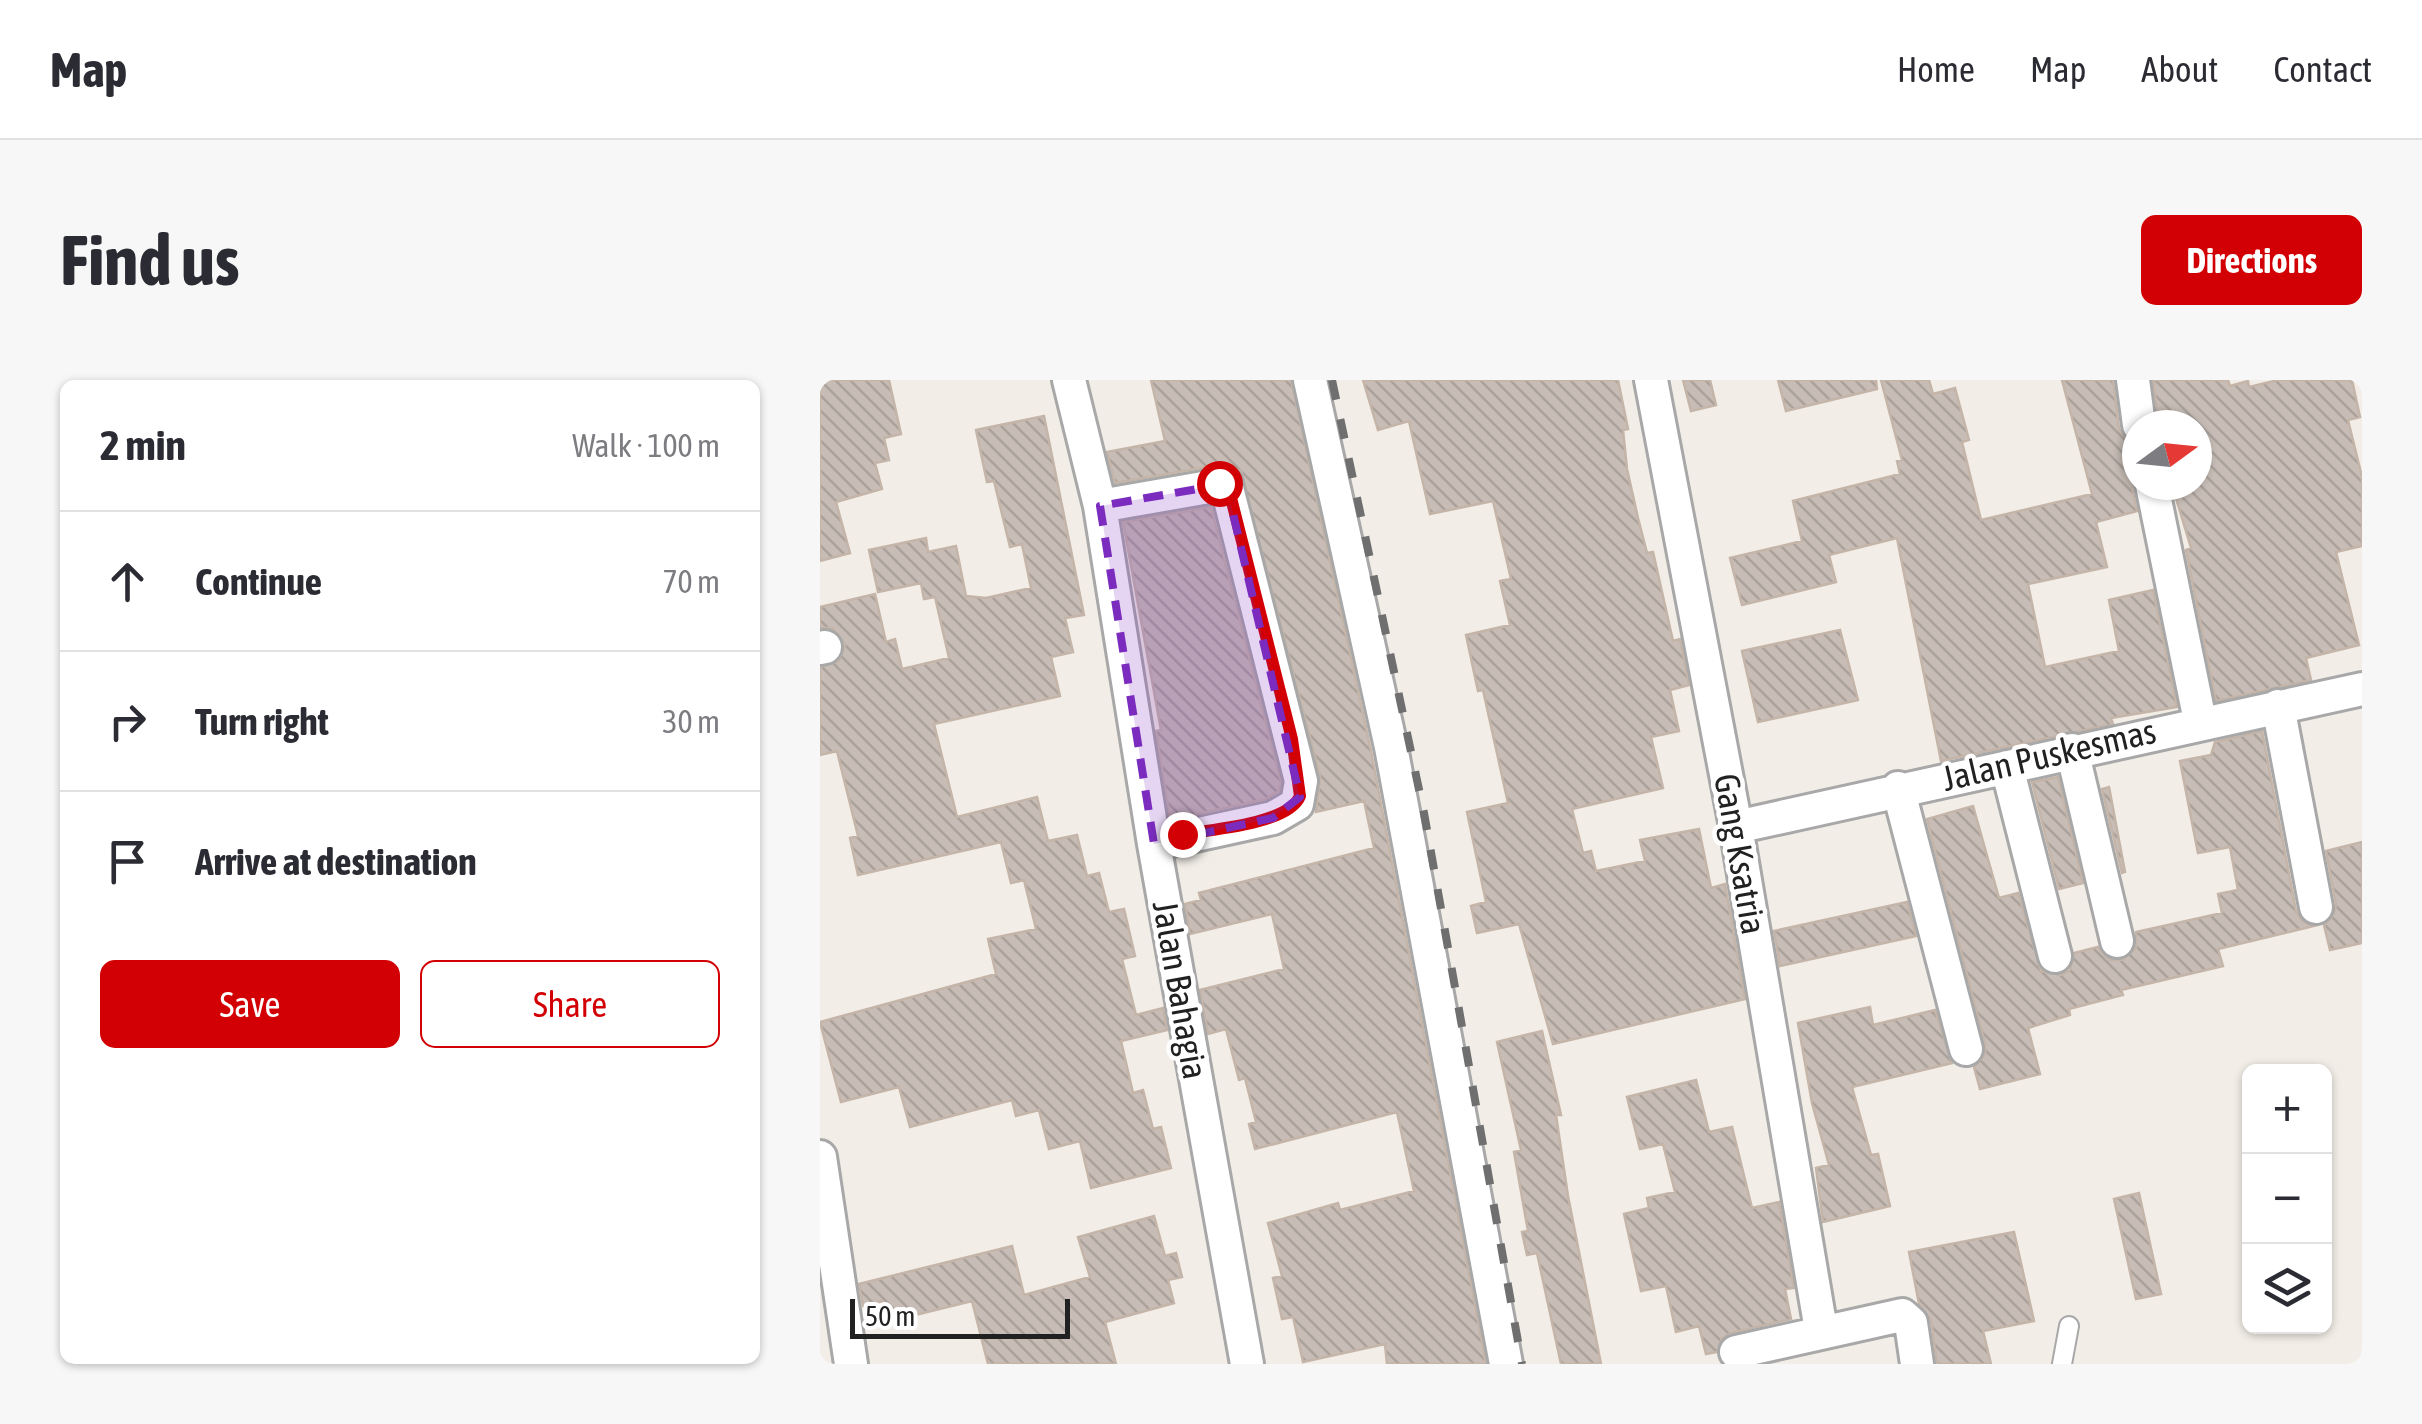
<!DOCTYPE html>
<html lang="en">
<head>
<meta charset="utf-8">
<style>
	:root { --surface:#fff; --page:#f7f7f7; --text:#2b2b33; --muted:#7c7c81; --line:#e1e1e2; --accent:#d20004 }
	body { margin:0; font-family:"Asap Condensed",sans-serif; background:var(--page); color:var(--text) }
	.controls { position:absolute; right:30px; bottom:30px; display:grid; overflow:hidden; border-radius:15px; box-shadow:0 2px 8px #0004 }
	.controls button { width:90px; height:90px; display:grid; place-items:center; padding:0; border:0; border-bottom:2px solid var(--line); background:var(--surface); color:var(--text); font:50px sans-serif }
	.compass { position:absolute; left:1302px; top:30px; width:90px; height:90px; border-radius:50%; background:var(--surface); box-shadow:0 2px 8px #0004; rotate:75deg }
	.scale { position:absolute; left:30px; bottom:25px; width:220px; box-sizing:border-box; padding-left:10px; border:5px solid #212121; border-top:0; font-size:28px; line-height:35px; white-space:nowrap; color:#212121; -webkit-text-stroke:8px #fff; paint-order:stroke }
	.stop { position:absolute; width:30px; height:30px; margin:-22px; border:8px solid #d20004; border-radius:50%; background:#fff }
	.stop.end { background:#d20004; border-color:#fff; box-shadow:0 2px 10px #0008 }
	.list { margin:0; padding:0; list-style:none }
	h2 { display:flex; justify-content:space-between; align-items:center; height:130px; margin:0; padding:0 40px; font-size:42px }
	h2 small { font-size:32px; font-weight:400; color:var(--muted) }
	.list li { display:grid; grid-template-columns:65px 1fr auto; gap:30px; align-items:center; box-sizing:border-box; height:140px; padding:0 40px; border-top:2px solid var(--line) }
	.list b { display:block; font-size:38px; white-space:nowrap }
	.list em { font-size:32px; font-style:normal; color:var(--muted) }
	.actions { display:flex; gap:20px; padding:30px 40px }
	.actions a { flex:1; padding:22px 0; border:2px solid var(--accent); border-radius:15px; text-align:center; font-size:35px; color:var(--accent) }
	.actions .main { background:var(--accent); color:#fff }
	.icon { flex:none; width:55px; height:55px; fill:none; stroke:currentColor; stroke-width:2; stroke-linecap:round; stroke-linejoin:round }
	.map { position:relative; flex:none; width:1542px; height:984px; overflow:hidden; border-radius:15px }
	header { display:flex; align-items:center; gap:60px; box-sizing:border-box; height:140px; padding:0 50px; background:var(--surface); border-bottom:2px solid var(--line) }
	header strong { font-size:48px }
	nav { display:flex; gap:55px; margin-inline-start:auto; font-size:35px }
	.intro { display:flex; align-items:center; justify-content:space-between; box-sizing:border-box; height:240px; padding:0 60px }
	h1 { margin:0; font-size:70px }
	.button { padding:25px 45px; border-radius:15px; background:var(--accent); color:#fff; font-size:35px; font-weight:700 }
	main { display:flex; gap:60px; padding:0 60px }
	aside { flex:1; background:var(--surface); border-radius:15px; box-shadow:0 2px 8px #0004 }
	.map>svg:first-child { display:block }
	.building { fill:url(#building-back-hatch); stroke:#c5b4a8; stroke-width:2.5 }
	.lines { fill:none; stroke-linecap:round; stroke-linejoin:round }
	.service-casing { stroke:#a8a8a8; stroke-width:22 }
	.minor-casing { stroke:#a8a8a8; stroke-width:38 }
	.service { stroke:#fff; stroke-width:18 }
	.minor { stroke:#fff; stroke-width:32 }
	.rail { stroke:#6f6f6f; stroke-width:8; stroke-dasharray:20 20; stroke-linecap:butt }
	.route { stroke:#d20004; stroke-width:12 }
	.marked { fill:#7b2cbf; fill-opacity:0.2; stroke:#7b2cbf; stroke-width:8; stroke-dasharray:20 12; stroke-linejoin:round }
	.labels { text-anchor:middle; stroke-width:9; stroke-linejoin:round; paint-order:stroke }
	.street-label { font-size:35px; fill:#212121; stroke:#fff }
</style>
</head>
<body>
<header>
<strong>Map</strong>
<nav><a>Home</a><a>Map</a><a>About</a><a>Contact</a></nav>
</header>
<div class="intro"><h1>Find us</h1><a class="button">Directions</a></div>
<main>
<aside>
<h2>2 min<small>Walk · 100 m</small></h2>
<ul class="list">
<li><svg class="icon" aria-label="ahead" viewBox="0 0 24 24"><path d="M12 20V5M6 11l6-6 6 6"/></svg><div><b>Continue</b></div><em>70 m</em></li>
<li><svg class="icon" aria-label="right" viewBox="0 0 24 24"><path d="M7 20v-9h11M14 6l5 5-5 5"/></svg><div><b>Turn right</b></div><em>30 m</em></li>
<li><svg class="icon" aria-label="arrive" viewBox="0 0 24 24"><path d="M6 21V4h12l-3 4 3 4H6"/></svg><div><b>Arrive at destination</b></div></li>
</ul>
<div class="actions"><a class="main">Save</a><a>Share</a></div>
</aside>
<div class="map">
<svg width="1542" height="984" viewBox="0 0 1542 984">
	<defs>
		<pattern id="building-back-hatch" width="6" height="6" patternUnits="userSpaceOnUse" patternTransform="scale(2.5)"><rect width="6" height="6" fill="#c7bdb6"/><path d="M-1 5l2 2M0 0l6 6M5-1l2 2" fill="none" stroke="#aba29c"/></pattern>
	</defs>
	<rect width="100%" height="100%" fill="#f2eee7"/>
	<!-- building -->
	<path class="building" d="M0,0H69L81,54L64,58L69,80L55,83L62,109L16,122L30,173L0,181Z
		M331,0H471L551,371L666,984H567L565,964L483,982L473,937L462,939L453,898L462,896L448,843L518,823L520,830L594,811L577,732L435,769L429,744L436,742L425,698L419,700L406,649L388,654L380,610L464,589L452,534L370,554L365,524L381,520L379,513L554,468L544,421L496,432L500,396L421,91L403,84L295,103L287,72L345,61Z
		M543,0H798L808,49L803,50L807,89L818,138L827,173L833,172L853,261L860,259L869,305L850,310L859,351L831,357L843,408L752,429L763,473L771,471L776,491L825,481L820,460L879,449L891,508L905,504L925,619L733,664L699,544L657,553L651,526L666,522L647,432L688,423L663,310L658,311L646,255L690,245L680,201L691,199L673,121L610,134L589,41L558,50Z
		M863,0H890L896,25L871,31Z
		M958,0H1056L1057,9L966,31Z
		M1061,0H1109L1113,14L1135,8L1149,60L1142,62L1161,140L1272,114L1242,0H1293L1299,49L1311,63L1317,85L1312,108L1317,131L1276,142L1287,187L1208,204L1225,287L1299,271L1289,220L1333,210L1357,327L1291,338L1293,344L1121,381L1077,158L1009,175L1016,202L922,225L910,178L982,161L973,121L1080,94L1077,81L1082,80Z
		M1333,0H1408L1410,6L1428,1L1429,7L1458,0H1532L1540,37L1528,40L1542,97V166L1516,172L1539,265L1486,278L1491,300L1396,321L1366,170L1371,168L1352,105H1377V45H1363L1362,39L1339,45Z
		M224,36L264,235L245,238L253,272L231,277L240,316L114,344L137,437L217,417L228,461L257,455L267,496L279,493L289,532L304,529L315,576L302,579L316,635L343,628L347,650L301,661L313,713L323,710L333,749L341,747L351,788L271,808L260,761L229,769L219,730L196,736L192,720L90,747L79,707L21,722L0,642L176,594L168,559L216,549L204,500L191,503L181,462L38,495L30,458L38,456L17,371L0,375V287L19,281L25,264L12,248H0V227L55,214L66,262L75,259L82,289L129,278L115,217L104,219L101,203L58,212L49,170L106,158L108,172L136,166L146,216L166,218L211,208L202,164L190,167L174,101L167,102L156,50Z
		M391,127L461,402L459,411L446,419L350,440L336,351L341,350L303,142Z
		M1020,250L1038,320L938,342L922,271Z
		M1442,351L1476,531L1482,541L1494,546L1398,569L1403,586L1301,610L1303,615L1249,629L1250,635L1208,648L1220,694L1160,709L1154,687L1165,675V664L1107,439L1153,426L1179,518L1198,513L1221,591L1241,595L1250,590L1254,573L1278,567L1290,580H1302L1316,568V552L1402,533L1398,514L1418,510L1410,467L1378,473L1360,381L1391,375L1395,362Z
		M1238,397L1263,503L1239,509L1212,402Z
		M1289,407L1305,492L1302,493L1282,409Z
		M1542,462V563L1510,570L1504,545L1514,534L1516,524L1506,471Z
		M1087,522L1096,556L960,586L954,551Z
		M1050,627L1053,645L1115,630L1132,683L1032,707L1051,775L1058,774L1070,826L1003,842L996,788L1009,785L992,723L978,643Z
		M722,651L741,735H736L748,816L781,984H741L717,873L707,875L702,852L708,851L694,772L701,770L677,662Z
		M876,700L889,752L912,747L932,828L959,822L974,908L965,909L971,939L911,953L902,958L897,972L886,974L879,946L856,952L846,906L821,911L804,834L829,828L827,818L855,812L843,764L820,769L807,717Z
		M1319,813L1341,914L1316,919L1294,819Z
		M334,836L345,876L356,873L362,897L348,900L354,923L285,942L296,984H168L152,921L67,942L62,921L43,926L39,904L192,866L204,915L270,897L258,857Z
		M1194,852L1214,941L1163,951L1171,984H1117L1111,940L1099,924L1089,872Z"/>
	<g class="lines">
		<defs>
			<path id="service" d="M1242,984L1249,946"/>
			<path id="minor" d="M249,0L280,126L334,464L427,984
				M490,0L571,367L686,984
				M831,0L916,447L1001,950
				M1313,0L1319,45
				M1332,105L1380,341
				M280,126L406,104L481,401L477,424L453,438L334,464
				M0,268L5,267
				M1458,326L1496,527
				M1252,370L1297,561
				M1187,387L1235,576
				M1078,408L1146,669
				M916,447L1542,309
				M0,777L31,984
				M916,972L1082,935L1091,943L1097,984"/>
		</defs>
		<!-- service casing -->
		<use href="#service" class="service-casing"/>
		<!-- minor casing -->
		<use href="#minor" class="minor-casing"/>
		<!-- service -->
		<use href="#service" class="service"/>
		<!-- minor -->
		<use href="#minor" class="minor"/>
		<!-- rail -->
		<path class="rail" d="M512,0L604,433L702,984"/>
	</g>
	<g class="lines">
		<!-- route -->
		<path class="route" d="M362,454C390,450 469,444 480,416L472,359L409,110L399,103"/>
	</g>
	<!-- marked area -->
	<path class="marked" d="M406,104L480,417L453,438L334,464L280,126Z"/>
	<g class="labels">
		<!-- street labels -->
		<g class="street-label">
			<text transform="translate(1229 375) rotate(-13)" y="12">Jalan Puskesmas</text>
			<text transform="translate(920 474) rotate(80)" y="12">Gang Ksatria</text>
			<text transform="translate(360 610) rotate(80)" y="12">Jalan Bahagia</text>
		</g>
	</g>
</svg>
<div class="controls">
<button>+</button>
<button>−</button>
<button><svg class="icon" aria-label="layers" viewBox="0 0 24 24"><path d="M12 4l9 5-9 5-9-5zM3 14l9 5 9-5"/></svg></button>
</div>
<svg class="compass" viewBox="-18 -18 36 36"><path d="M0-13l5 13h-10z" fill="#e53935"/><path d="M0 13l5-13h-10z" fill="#7c7c81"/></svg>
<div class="scale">50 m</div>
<div class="stop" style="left:399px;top:103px"></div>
<div class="stop end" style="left:362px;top:454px"></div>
</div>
</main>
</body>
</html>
